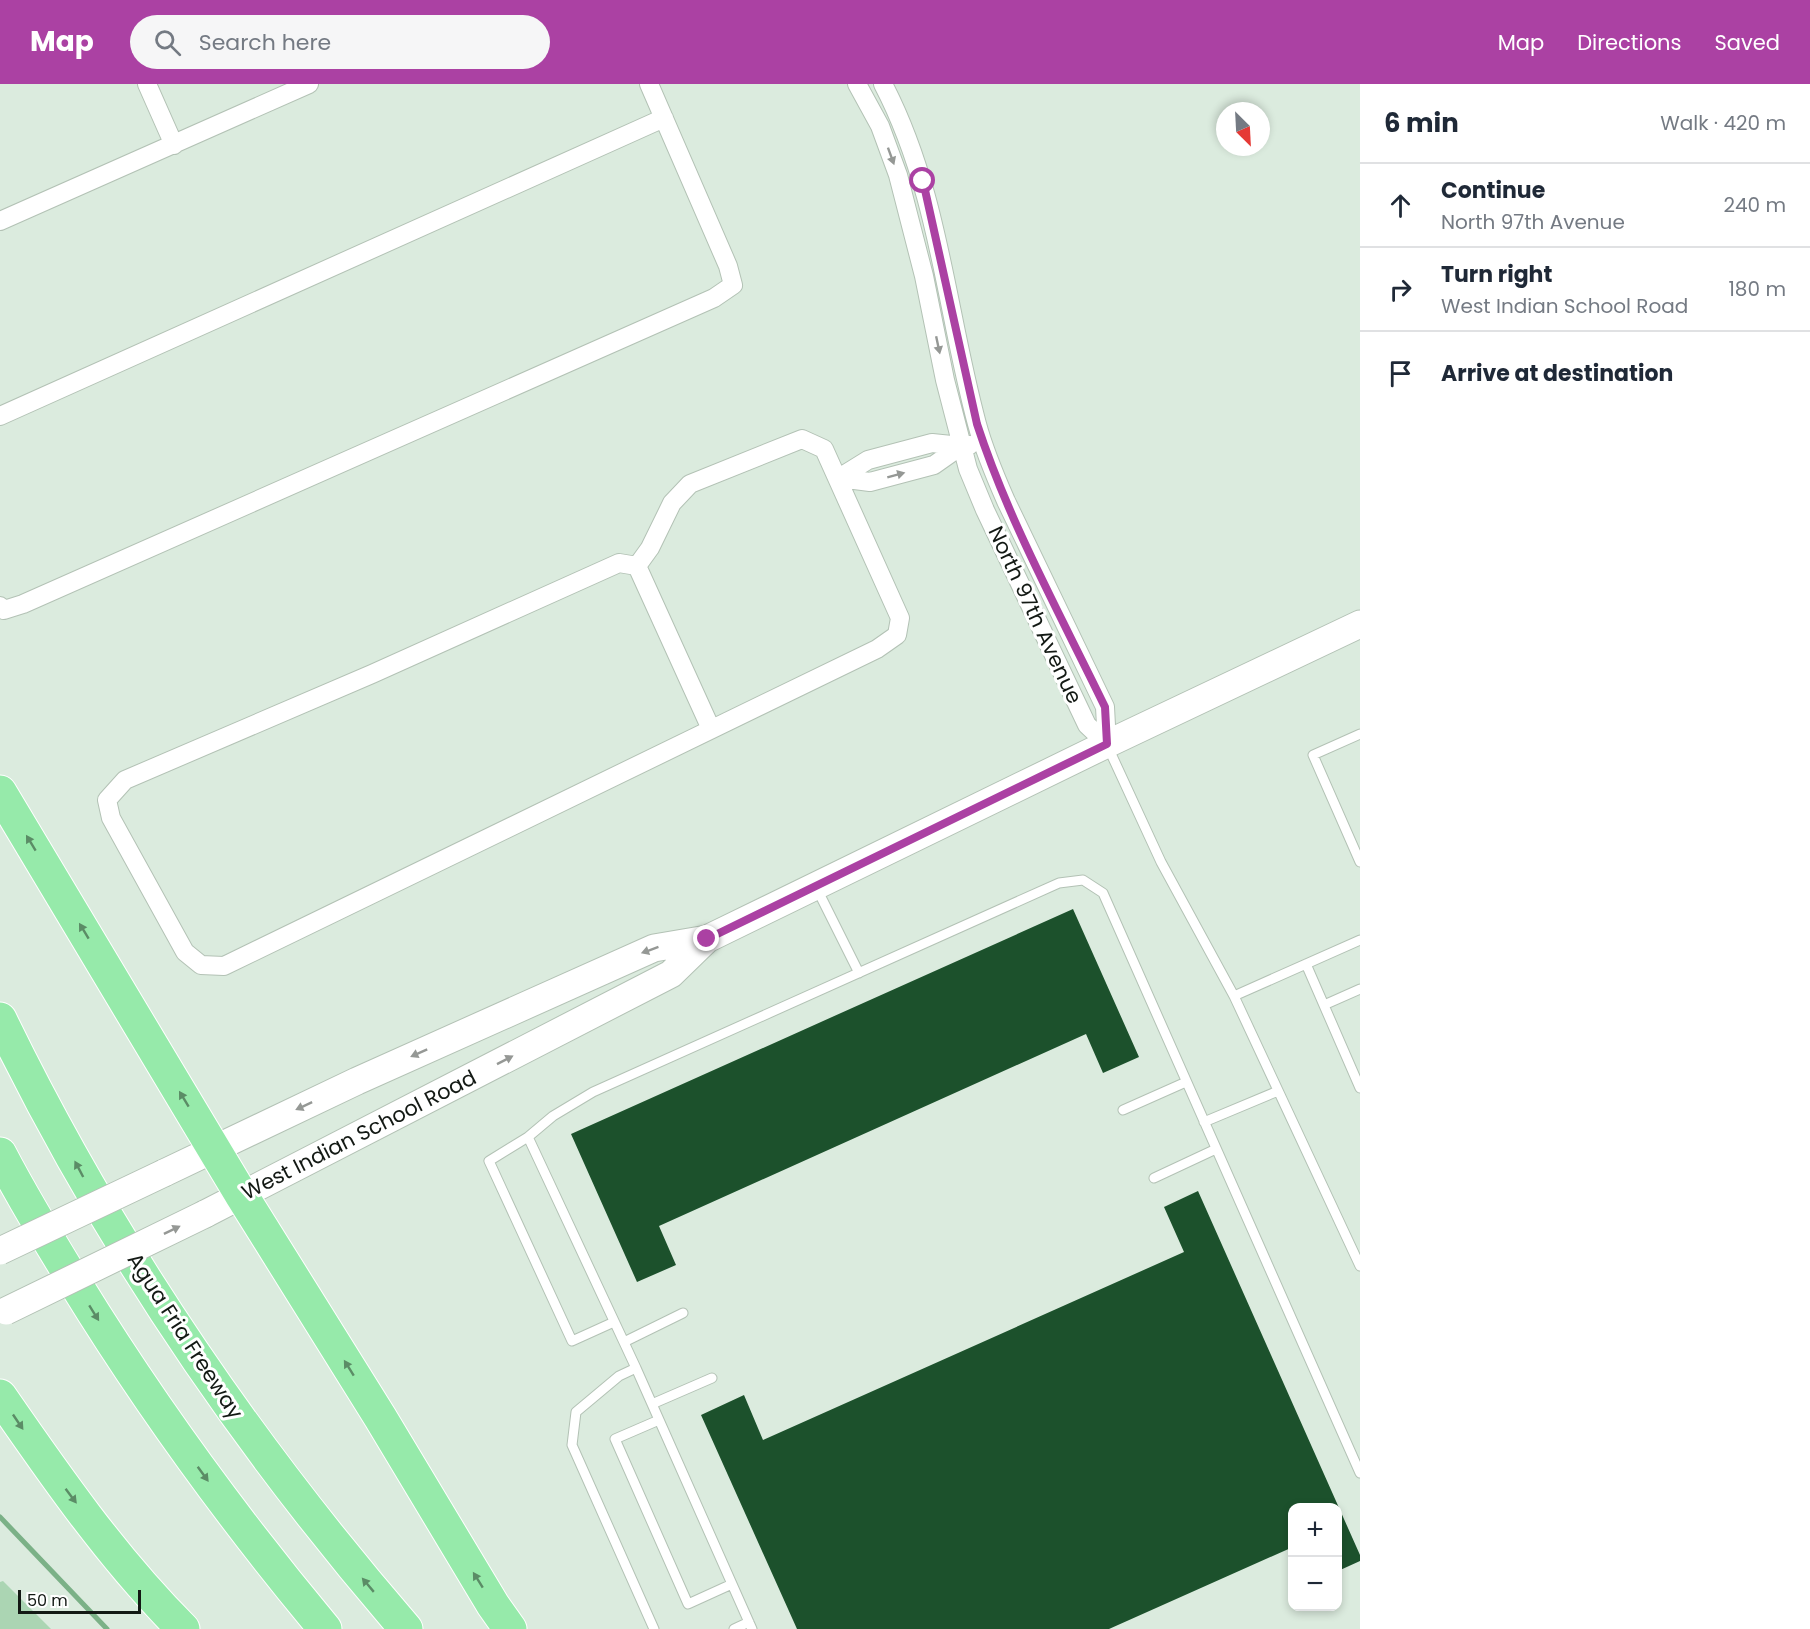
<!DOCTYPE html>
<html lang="en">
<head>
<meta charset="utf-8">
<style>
	:root { --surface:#fff; --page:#f6f6f7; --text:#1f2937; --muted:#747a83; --line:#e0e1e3; --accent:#ab41a3 }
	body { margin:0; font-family:Poppins,sans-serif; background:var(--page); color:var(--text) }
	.controls { position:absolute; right:18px; bottom:18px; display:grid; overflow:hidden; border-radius:12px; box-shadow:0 3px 9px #0003 }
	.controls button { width:54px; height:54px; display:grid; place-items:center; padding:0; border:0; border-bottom:2px solid var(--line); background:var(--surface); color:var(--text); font:30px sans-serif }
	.compass { position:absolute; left:1216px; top:18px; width:54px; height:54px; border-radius:50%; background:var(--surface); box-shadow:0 3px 9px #0003; rotate:156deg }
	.scale { position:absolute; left:18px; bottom:15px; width:123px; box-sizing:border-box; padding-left:6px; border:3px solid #131914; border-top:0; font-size:16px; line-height:21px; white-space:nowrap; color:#131914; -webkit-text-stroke:4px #fff; paint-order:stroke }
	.stop { position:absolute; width:18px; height:18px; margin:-14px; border:4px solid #ab41a3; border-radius:50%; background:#fff }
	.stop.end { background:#ab41a3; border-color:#fff; box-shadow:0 2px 6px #0008 }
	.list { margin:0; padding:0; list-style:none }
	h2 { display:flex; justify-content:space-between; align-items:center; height:78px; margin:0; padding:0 24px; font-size:26px }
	h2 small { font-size:20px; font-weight:400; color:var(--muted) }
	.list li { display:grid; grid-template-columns:39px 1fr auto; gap:18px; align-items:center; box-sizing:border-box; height:84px; padding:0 24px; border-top:2px solid var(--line) }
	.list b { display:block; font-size:22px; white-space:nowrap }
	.list p { margin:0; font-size:20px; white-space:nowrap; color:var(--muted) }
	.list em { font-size:20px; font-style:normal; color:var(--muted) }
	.icon { flex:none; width:33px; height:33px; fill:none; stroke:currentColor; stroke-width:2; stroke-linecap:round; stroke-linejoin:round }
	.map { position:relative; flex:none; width:1360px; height:1545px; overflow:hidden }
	header { display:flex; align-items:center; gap:36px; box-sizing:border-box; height:84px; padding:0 30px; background:var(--accent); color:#fff }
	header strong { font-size:28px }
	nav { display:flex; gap:33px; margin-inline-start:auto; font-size:21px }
	.search { width:420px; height:54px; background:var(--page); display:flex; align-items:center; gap:15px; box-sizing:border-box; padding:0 21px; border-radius:33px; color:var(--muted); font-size:22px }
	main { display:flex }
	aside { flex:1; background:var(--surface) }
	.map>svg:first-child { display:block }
	.park { fill:#abd5b3 }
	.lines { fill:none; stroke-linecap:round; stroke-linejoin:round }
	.stream { stroke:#7bb187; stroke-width:5 }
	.building { fill:#1c512c }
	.lane-casing { stroke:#b3c2b5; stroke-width:11 }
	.street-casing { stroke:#b3c2b5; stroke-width:20 }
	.secondary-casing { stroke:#b3c2b5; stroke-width:29 }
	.highway-casing { stroke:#fff; stroke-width:35 }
	.lane { stroke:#fff; stroke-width:9 }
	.street { stroke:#fff; stroke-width:18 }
	.secondary { stroke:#fff; stroke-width:27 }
	.highway { stroke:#96eaaa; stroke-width:33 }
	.secondary-bridge-casing { stroke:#b3c2b5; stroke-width:29; stroke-linecap:butt }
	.secondary-bridge { stroke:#fff; stroke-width:27 }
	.oneway { fill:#959895 }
	.oneway2 { fill:#5b8c66 }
	.route { stroke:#ab41a3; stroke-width:8 }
	.labels { text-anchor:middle; stroke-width:6; stroke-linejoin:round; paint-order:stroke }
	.street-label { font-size:21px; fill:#131914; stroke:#fff }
</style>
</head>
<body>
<header>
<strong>Map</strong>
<div class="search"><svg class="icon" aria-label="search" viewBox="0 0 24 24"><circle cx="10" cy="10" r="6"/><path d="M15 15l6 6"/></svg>Search here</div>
<nav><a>Map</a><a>Directions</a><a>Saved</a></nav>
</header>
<main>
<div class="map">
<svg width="1360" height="1545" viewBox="0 0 1360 1545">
	<rect width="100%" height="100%" fill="#dbebde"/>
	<!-- park -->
	<path class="park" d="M3,1497L51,1545H0V1498Z"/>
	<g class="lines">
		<!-- stream -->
		<path class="stream" d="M0,1433L107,1545"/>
	</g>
	<!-- building -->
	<path class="building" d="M1073,825L1139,973L1103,989L1086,950L659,1142L676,1181L637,1198L571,1050Z
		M1198,1107L1360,1471V1477L1338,1487V1424H1293V1463L1109,1545H797L701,1331L744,1311L763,1356L1184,1168L1164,1123Z"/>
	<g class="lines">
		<defs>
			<path id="lane" d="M1360,650L1313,671L1360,778
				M1107,661L1161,778L1234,912L1360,1182
				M817,805L859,889
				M1306,880L1360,1004
				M1234,912L1360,856
				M1324,921L1360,905
				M1123,1026L1186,998
				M1204,1038L1278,1007
				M528,1053L553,1032L593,1008L1059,799L1083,796L1103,809L1360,1389
				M1154,1094L1216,1065
				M614,1238L572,1257L489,1077L528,1053L636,1284
				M624,1258L683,1229
				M652,1320L712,1294
				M659,1336L615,1355L688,1520L732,1500
				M654,1545L572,1361L576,1328L619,1292L636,1284L752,1545
				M734,1545L749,1538"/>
			<path id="street" d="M147,0L174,61
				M857,0L880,42L898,91L924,192L945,296L968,385L985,426L1087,641L1107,660
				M883,0C939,107 946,226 977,340C984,366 995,392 1006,417L1105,623L1107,660
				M0,137L309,0
				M0,332L664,34
				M802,355L824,365L900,534L897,551L877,565L224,882L201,881L185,868L111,734L107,716L125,696L372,590L619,479L637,482L650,464L672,419L690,400Z
				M839,394L868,376L932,359L961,362L970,361
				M839,394L870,398L934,381L961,362
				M637,482L711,645
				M0,522L4,526L23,520L714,214L733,201L728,182L649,0"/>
			<path id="secondary" d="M164,1089L357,997L654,864L707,855L1107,660L1360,540
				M205,1130L671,890L707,855"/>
			<path id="highway" d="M0,708L242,1112L380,1333L493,1521L510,1545
				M0,935C107,1156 246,1360 406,1545
				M0,1070C23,1114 49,1157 75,1199C150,1321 234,1436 325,1545
				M0,1312C56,1393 113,1475 183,1545"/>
		</defs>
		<!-- lane casing -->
		<use href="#lane" class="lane-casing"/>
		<!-- street casing -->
		<use href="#street" class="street-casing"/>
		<!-- secondary casing -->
		<use href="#secondary" class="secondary-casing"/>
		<!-- highway casing -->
		<use href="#highway" class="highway-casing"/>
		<!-- lane -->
		<use href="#lane" class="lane"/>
		<!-- street -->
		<use href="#street" class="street"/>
		<!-- secondary -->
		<use href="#secondary" class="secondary"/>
		<!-- highway -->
		<use href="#highway" class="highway"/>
		<defs>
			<path id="secondary-bridge" d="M0,1167L164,1089
				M6,1227L205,1130"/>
		</defs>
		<!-- secondary-bridge casing -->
		<use href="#secondary-bridge" class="secondary-bridge-casing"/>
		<!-- secondary-bridge -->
		<use href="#secondary-bridge" class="secondary-bridge"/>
	</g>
	<!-- one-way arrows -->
	<defs><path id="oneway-solid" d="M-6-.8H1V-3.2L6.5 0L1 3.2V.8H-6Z" transform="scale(1.5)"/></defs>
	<g class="oneway">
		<use href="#oneway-solid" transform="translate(891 72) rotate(70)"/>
		<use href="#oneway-solid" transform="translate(938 261) rotate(78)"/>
		<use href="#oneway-solid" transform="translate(896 391) rotate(-15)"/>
		<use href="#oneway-solid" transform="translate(650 866) rotate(160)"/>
		<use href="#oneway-solid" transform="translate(419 969) rotate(156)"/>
		<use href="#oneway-solid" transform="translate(505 976) rotate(-27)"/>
		<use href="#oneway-solid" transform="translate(304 1022) rotate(155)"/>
		<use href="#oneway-solid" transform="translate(172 1146) rotate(-26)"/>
	</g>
	<g class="oneway2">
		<use href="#oneway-solid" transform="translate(31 759) rotate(-121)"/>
		<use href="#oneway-solid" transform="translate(84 847) rotate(-121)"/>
		<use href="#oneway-solid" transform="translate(184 1015) rotate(-121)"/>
		<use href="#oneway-solid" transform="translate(79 1085) rotate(-118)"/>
		<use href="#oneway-solid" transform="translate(94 1229) rotate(58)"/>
		<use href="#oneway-solid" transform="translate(349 1284) rotate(-122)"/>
		<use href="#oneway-solid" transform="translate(18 1338) rotate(56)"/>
		<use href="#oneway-solid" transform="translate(203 1390) rotate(54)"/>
		<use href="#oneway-solid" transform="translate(71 1412) rotate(53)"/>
		<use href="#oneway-solid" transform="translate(478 1496) rotate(-122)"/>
		<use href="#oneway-solid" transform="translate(368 1501) rotate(-130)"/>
	</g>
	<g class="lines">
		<!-- route -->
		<path class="route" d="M707,855L1107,660L1105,623C1060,530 1009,438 977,340L923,97"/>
	</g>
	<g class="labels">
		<!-- street labels -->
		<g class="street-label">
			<text transform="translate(1035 531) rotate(65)" y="7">North 97th Avenue</text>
			<text transform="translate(359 1051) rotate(-27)" y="7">West Indian School Road</text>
			<text transform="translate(185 1252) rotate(57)" y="7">Agua Fria Freeway</text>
		</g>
	</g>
</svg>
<div class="controls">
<button>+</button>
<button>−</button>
</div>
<svg class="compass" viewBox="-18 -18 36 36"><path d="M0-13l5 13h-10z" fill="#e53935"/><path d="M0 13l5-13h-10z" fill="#747a83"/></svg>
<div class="scale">50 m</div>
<div class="stop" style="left:923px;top:97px"></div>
<div class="stop end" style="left:707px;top:855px"></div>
</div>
<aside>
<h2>6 min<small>Walk · 420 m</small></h2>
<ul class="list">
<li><svg class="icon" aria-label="ahead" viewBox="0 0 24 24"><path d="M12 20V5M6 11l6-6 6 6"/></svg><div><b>Continue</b><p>North 97th Avenue</p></div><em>240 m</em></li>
<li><svg class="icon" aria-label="right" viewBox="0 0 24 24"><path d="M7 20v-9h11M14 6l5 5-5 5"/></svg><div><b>Turn right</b><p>West Indian School Road</p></div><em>180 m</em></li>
<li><svg class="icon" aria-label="arrive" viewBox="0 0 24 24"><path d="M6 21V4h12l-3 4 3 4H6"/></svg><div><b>Arrive at destination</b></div></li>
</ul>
</aside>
</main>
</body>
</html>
